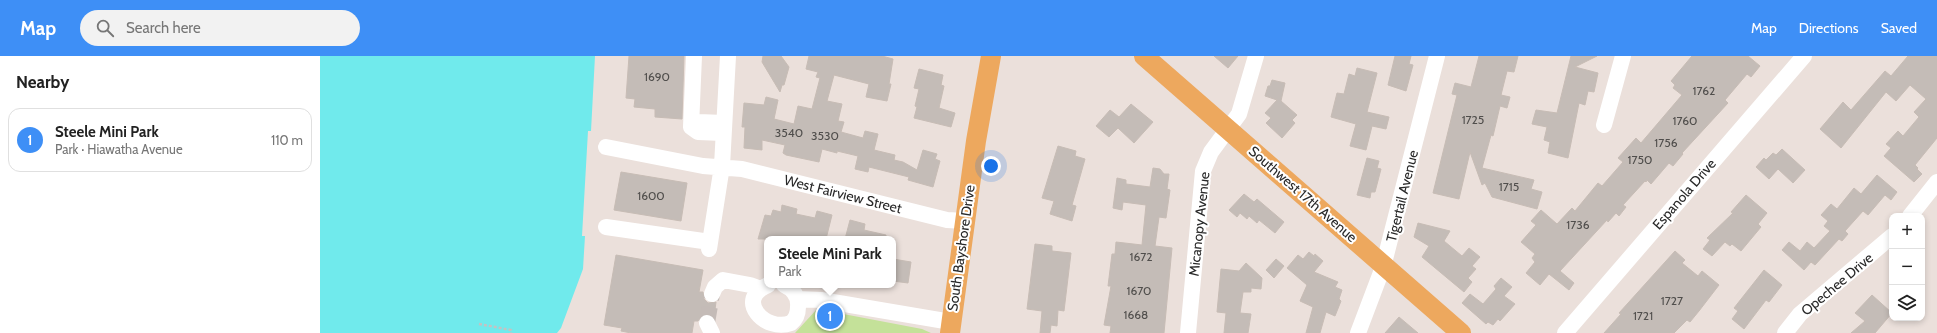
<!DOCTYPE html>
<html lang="en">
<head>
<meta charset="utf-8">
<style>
	:root { --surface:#fff; --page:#f2f2f2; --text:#222; --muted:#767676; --line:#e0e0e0; --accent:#3e8ff6 }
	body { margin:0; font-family:Cabin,sans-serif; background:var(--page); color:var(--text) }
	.controls { position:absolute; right:12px; bottom:12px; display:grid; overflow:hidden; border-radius:8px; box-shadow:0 2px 6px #0003 }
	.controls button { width:36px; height:36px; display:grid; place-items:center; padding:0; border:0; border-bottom:1px solid var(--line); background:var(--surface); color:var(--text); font:20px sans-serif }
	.you { position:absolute; left:671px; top:110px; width:14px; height:14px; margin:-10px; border:3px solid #fff; border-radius:50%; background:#1a73e8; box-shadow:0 0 0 6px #1a73e833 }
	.badge { display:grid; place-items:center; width:26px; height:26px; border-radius:50%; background:var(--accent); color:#fff; font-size:13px; font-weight:700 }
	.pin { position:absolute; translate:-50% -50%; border:2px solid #fff; box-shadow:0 1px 4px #0006 }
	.popup { position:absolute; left:444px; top:180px; width:132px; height:52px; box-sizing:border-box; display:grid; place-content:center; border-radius:8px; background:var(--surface); filter:drop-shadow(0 1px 3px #0005); font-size:13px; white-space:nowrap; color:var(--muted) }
	.popup b { font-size:15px; color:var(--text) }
	.popup::after { content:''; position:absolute; left:50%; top:100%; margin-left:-8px; border:8px solid transparent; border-top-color:var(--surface) }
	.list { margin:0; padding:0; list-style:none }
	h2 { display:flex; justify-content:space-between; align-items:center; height:52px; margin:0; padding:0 16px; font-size:17px }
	h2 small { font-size:13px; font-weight:400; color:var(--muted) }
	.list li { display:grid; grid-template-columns:26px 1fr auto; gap:12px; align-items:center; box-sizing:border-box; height:64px; margin:0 8px 8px; padding:0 8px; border:1px solid var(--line); border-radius:12px }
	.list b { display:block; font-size:15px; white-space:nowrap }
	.list p { margin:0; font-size:13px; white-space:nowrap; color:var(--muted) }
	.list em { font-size:13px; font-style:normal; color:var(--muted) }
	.icon { flex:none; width:22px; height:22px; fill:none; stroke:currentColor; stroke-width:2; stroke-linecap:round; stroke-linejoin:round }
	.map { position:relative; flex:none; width:1617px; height:277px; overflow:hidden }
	header { display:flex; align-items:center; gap:24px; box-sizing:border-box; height:56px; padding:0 20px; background:var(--accent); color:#fff }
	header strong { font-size:19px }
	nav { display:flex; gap:22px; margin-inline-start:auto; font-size:14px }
	.search { width:280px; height:36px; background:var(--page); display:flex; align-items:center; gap:10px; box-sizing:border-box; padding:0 14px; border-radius:22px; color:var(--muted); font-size:15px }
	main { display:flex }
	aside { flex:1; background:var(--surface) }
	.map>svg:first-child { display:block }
	.green { fill:#c4e199 }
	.water { fill:#70eaec }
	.building { fill:#c4bcb7; stroke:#c7bcb5 }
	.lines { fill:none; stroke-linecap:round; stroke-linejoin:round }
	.minor-tunnel { stroke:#c4bbb7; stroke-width:16; stroke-dasharray:16 8; stroke-linecap:butt }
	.path { stroke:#c3c3c3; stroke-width:2.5; stroke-dasharray:3 2; stroke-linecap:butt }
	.minor { stroke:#fff; stroke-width:16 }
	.major { stroke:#eda85e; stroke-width:20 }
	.labels { text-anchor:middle; stroke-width:4; stroke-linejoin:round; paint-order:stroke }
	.number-label { font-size:12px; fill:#504e4c }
	.street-label { font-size:14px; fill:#292929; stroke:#fff }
</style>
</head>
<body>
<header>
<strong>Map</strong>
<div class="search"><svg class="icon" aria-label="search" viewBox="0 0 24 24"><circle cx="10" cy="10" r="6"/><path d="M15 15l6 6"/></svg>Search here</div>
<nav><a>Map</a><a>Directions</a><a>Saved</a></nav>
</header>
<main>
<aside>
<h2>Nearby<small></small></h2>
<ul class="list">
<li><span class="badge">1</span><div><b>Steele Mini Park</b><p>Park · Hiawatha Avenue</p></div><em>110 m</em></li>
</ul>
</aside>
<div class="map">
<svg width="1617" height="277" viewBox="0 0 1617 277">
	<rect width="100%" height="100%" fill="#ebe0db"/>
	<!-- green -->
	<path class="green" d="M497,253L602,273L611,277H475Z"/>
	<!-- water -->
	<path class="water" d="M0,0H275L271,75H268L262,180H265L263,213L241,272L237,277H0Z"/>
	<!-- building -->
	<path class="building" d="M309,0H364L362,63L335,61V53L314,51L315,43L306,42Z
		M443,0H461L469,11L464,29H462L460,36L442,6Z
		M489,0H562L573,3L569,28H571L567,45L546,41L549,28L514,19L507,45L522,48L518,65L524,66L521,76L543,82L545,75L558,78L554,94L575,99L574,104L583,106L597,114L603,94L617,98L615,103L620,105L613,131L588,124L589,121L549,111L548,116L535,113L538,100L517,95V97L502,93L499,106L466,99L463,97L465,89L442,84V94L424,92L425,71H422L424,47L444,49L446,41L458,44L454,63L474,68L478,50L492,53L500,22L496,21L498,16L486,13Z
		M894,0H918L908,12Z
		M1075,0H1091L1089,8L1093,9L1086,35L1068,29Z
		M1159,0H1198L1194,16L1187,15L1181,39L1190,41L1187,52L1180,50L1173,80L1171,79L1162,112L1214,124L1211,133L1222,136L1217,153L1172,141L1165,127L1162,129L1150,96L1139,143L1113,137L1137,39L1132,38L1135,27L1151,31Z
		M1251,0H1277L1255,11L1278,17L1274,36L1268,35L1265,49L1259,47L1248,102L1228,97L1230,86L1224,84L1227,71L1212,68L1216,54L1237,57Z
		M1372,0H1428L1440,10L1431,21L1427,18L1405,44L1408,47L1362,97L1363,98L1353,110L1349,107L1331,128L1327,124L1326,126L1325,125L1303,149L1306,151L1299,160L1296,157L1288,166L1287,164L1240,215L1254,227L1249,234L1229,218L1220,229L1206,217L1215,206L1212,202L1215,198L1201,186L1216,169L1211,165L1221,154L1237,168L1252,152L1255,155L1278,127L1282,130L1303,106L1298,102L1316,82L1321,87L1362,39L1353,32L1355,29L1351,25Z
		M1588,0H1617V82L1595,109L1598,112L1597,113L1602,118L1594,126L1564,100L1571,92L1566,88L1578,75L1583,80L1599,61L1594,56L1606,43L1590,29L1576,45L1566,36L1521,92L1500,73L1523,46L1531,54L1565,15L1571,20Z
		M1037,12L1057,17L1047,56L1069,61L1066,73L1052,70L1046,94L1030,90L1036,68L1011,61L1017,37L1024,38L1029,18L1035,20Z
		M599,13L623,19L621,29L624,30L619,52L635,57L631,71L594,62L597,51L595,50L599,33L594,32Z
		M952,24L965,27L961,45L977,59L972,64L975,67L962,82L946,67L951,62L945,57L957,44L945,40L948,30H950Z
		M811,48L833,66L814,87L798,72L789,81L776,70L790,54L799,61Z
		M738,90L756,95L755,100L765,103L752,149L756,150L752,165L730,158L734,145L722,142Z
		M1462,93L1485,114L1473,127L1458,113L1449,123L1436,111L1444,102L1446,104L1453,97L1456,99Z
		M1047,102L1059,105L1057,112L1061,113L1055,136H1051L1050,142L1037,139Z
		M833,112L840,113L844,118H849L847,133L850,134L846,162L839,161L835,190L852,192L844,277H790L791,270L784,269L791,230H788L792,198H795L796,186L822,189L826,149L803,146L802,154L793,152L797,122L806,124V128L830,131Z
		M301,116L367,127L361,165L294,154Z
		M1557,119L1577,136L1571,144L1565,139L1548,159L1543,155L1525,175L1528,178L1522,185L1519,183L1495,209L1491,206L1484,214L1462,194L1469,186L1480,195L1487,186L1494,192L1510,175L1504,170L1508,165L1501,159L1511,148L1517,153L1534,132L1541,138Z
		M924,138L934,146L937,143L964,166L955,177L939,164L937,167L929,160L927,163L920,157L917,161L909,154Z
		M1426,139L1447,157L1438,168L1441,171L1421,195L1412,188L1410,190L1405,186L1392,200L1383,193L1390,184L1387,182L1413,157L1411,156Z
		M462,149L477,153L476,158L495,162L497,155L512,159L506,183H438L445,159L451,160L453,154L461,156Z
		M530,164L545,168L544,174L566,179V183H525Z
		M1098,167L1130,175L1124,185L1142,200L1149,192L1160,201L1152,210L1156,213L1148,222L1152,226L1144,236L1102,201L1109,190L1094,181Z
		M715,188L732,190V195L751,197L744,255L738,254L737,270L731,269L730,277H720L722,255L707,253Z
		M1355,195L1365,204L1362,207L1378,220L1382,215L1399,229L1379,255L1370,266L1367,264L1354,277H1284L1301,258L1299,257Z
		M989,196L994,200L995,198L1003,205L994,216L1018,226L1015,231L1022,234L1019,243L1021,245L1015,260L1006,256L1000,277H986L993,251L980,245L987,229L967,212L978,199L983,203Z
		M296,199L383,214L379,236H383L384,243L388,247L396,246L394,261L387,258L382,259L378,265H374L372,277H311L301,275L302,272L284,269Z
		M573,203L591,206L588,227L573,225Z
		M956,203L964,210L954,222L946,214Z
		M926,207L942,222L941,233L931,232V236H923L920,257L931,258L928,277H904L906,257L897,256L901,213L919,215Z
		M1444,214L1462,229L1449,246L1446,244L1424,273L1412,263L1418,255L1414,252Z
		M1181,222L1192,231L1184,240L1195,248L1180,265L1178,263L1173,269L1168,266L1166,268L1142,247L1150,238L1163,248L1176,233L1174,230Z
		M1552,239L1572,257L1555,277H1531L1545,265L1535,257Z
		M1079,261L1098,277H1065Z"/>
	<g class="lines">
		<!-- minor-tunnel -->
		<path class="minor-tunnel" d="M387,267L392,238"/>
		<!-- path -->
		<path class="path" d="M159,268L191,274V277"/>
		<!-- minor -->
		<path class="minor" d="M1284,69L1303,0
			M371,71L374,0
			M403,77L378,76L371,71L378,66L404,67
			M286,91L383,110L422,113L627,164L645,165
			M1590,160L1617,126
			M286,171L390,186
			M389,193L402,110L408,0
			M448,229C414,243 445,277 471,267C476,263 478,257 478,251C479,241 473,233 464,229
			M392,238L395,231L403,224L430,229L441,233
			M478,243L501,244L631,266
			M387,267L392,277
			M868,277L883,115L891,96L919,58L936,0
			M1038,277L1063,211L1117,0
			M1245,277L1484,0
			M1465,277L1480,258L1572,180"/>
		<!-- major -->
		<path class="major" d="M824,0L1141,277
			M630,277L656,85L671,0"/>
	</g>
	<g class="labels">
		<!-- number labels -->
		<g class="number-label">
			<text x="337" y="25">1690</text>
			<text x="1384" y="39">1762</text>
			<text x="1153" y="68">1725</text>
			<text x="1365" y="69">1760</text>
			<text x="469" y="81">3540</text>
			<text x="505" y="84">3530</text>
			<text x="1346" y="91">1756</text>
			<text x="1320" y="108">1750</text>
			<text x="1189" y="135">1715</text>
			<text x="331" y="144">1600</text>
			<text x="1258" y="173">1736</text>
			<text x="821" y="205">1672</text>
			<text x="819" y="239">1670</text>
			<text x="1352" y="249">1727</text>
			<text x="816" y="263">1668</text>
			<text x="1323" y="264">1721</text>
		</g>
		<!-- street labels -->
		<g class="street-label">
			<text transform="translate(523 138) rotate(14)" y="5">West Fairview Street</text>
			<text transform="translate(983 138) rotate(41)" y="5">Southwest 17th Avenue</text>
			<text transform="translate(1364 138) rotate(-49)" y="5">Espanola Drive</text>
			<text transform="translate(1082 140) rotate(-76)" y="5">Tigertail Avenue</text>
			<text transform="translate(879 168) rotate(-84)" y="5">Micanopy Avenue</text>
			<text transform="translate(641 192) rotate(-82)" y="5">South Bayshore Drive</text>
			<text transform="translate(1517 228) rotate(-40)" y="5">Opechee Drive</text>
		</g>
	</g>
</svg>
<div class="controls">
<button>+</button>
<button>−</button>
<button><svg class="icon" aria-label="layers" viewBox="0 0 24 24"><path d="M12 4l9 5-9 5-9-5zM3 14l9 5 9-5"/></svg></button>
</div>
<div class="you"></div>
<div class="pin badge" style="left:510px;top:260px">1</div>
<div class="popup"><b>Steele Mini Park</b>Park</div>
</div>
</main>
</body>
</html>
